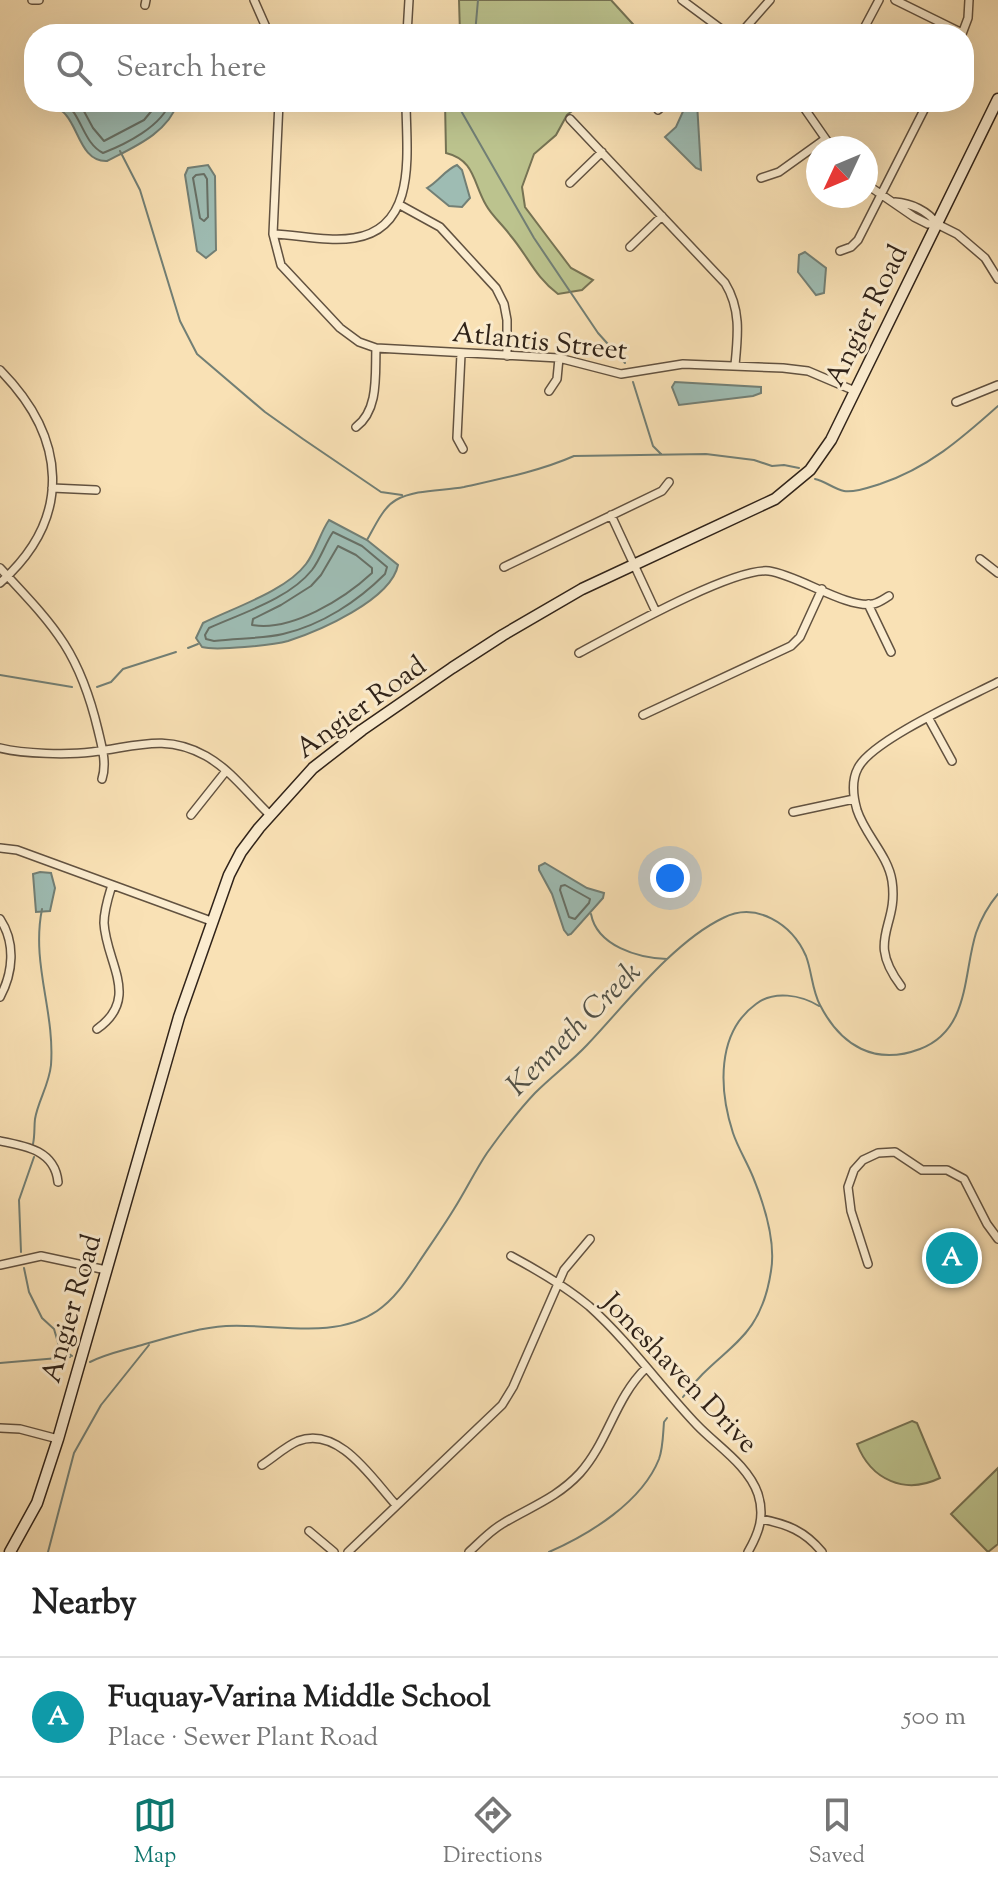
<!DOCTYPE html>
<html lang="en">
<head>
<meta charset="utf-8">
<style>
	:root { --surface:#fff; --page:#f6f6f6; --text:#222; --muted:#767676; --line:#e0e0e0; --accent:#0f766e }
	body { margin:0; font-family:"Sorts Mill Goudy",serif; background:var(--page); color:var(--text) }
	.compass { position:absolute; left:806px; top:136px; width:72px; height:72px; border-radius:50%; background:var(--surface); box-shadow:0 8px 32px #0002; rotate:226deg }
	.you { position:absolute; left:670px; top:878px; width:28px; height:28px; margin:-20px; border:6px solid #fff; border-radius:50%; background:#1a73e8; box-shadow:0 0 0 12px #1a73e833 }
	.badge { display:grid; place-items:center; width:52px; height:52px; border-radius:50%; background:var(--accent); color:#fff; font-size:26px; font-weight:700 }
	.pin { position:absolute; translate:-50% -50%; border:4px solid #fff; box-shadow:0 2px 8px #0006 }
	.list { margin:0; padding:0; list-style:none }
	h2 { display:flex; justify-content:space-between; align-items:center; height:104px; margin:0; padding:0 32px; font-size:34px }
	h2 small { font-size:26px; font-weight:400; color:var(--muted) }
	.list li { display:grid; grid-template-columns:52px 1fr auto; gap:24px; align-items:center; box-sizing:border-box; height:120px; padding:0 32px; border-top:2px solid var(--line) }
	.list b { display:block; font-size:30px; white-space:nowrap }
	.list p { margin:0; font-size:26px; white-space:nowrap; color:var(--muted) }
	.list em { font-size:26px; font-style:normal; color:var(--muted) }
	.icon { flex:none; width:44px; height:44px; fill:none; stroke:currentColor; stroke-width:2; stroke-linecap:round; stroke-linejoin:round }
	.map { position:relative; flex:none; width:998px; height:1552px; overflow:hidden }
	.search { position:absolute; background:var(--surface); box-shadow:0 8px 32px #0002; left:24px; right:24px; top:24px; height:88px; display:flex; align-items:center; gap:20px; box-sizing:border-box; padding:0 28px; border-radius:32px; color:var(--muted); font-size:30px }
	.sheet { height:224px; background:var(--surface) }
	nav { display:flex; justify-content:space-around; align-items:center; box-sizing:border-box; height:112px; border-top:2px solid var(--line); background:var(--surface); font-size:22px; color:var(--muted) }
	nav a { display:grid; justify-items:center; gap:4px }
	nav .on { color:var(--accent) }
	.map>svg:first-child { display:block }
	.green { fill:#bcc38e; stroke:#767354; stroke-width:2 }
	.water { fill:#9ebcb3; stroke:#727f75; stroke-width:2 }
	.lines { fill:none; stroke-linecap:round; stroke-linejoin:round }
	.shore { stroke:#677066; stroke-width:2 }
	.stream { stroke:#727f75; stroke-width:2 }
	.street-casing { stroke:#625240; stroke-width:10 }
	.secondary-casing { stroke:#302319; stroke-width:13 }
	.street { stroke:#fbeccf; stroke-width:7 }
	.secondary { stroke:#fbeccf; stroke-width:10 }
	.labels { text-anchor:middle; stroke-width:6; stroke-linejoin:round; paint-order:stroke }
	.street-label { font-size:28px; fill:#302319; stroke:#fbeccf }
	.water-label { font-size:30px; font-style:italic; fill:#515147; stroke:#fbeccf }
</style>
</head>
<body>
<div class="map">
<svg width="998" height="1552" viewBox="0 0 998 1552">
	<rect width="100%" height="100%" fill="#f9e1b5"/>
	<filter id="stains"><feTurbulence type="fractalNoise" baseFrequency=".0025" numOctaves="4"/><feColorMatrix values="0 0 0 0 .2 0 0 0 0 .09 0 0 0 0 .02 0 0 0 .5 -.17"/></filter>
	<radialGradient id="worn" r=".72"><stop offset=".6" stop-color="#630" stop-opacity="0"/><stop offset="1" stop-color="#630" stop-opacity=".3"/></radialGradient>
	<!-- green -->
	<path class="green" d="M459,0H611L642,34H460Z
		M445,102H584L567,115L556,135L534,154L522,187L525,207L549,239L571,268L593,280L582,290L558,294C535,277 528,256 510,235C503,225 492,216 486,205C473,183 475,160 446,153Z
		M912,1421L917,1423L940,1478C905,1495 871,1480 857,1444Z
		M998,1468V1544L988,1552L951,1514Z"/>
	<!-- water -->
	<path class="water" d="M44,102H178C168,133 134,147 107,161C82,162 79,130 66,115C61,108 51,105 44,102Z
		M690,102L697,103L701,170L696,168L665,137L676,127L685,107Z
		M208,165L215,176L216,250L206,258L197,251L185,175L188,168Z
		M457,165L462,170L470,198L462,207L449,206L427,188C439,181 445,170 457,165Z
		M805,252L826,268L824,293L816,295L798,272L799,255Z
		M675,382L761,387V393L753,396L679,405L672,387Z
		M329,520L367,540L398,565C391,600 319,631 288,641C273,645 216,651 202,647L196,638L203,623C233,608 286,591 306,564C316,551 320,533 329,520Z
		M545,863L587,888L604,893L603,898L571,934L568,935L564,930L552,894L539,870V866Z
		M40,872L51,873L55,888L50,911L36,912L33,874Z"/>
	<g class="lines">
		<!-- shore -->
		<path class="shore" d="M64,102C82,115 83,143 103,153C126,144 162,126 170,102
			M79,102L93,128L104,141L144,120L159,102
			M204,174L207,179L208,217L204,221L200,218L193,178L196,175Z
			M333,532L362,546L387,567L385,574C358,601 322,625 283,634C262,639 237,638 214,641L206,639L205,635L209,628C242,613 289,599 312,570C321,558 325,544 333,532Z
			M338,546L356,555L372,568V573C344,599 291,632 252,625L253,619L281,605L311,586L321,575Z
			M561,886L565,885L590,899L589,903L575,919L569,917L560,890Z"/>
		<!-- stream -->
		<path class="stream" d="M475,34L478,0
			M456,102L534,238L598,333L625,363
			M120,151L140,190L180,321L197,354L265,412L303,439L381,492L402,495
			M633,382L653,446L661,454
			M815,479C825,481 834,489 844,491C855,493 870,487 880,484C928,468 961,439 998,406
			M367,540C374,528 383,507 396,500C416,489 443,491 464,487C500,479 540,471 574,456L706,454L754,460L772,466L784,465L799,468
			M188,648L198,644
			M0,675L72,687
			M97,687L111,682L123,669L176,652
			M591,914C597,946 638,958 667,959
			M33,1144C35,1135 34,1127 35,1119C38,1101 49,1085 51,1065C55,1011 31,964 42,909
			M21,1252L19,1200L34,1157
			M24,1268L29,1292L42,1318L54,1329L59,1346L72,1356
			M90,1362C106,1354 121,1351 138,1346C167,1338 196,1328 226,1326C275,1323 333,1341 377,1311C395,1299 407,1280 419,1262C431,1244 443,1227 454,1209C466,1190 475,1171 487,1153C502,1132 517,1112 535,1093C552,1076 571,1062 587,1045C625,1005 673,942 723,918C756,901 792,924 806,956C812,972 812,990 820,1005C841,1046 875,1066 920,1049C970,1030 963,974 976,933C981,919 988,906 998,894
			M0,1363L70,1357
			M683,1397C720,1346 760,1345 771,1271C776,1242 764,1204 753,1177C747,1162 738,1148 733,1133C719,1090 716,1033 756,1004C774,990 801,995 819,1006
			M48,1552L74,1453L101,1405L149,1345
			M549,1552C590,1534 642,1502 659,1459C663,1448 663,1434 664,1422L667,1418"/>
		<defs>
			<path id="street" d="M32,0H39
				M254,0L269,34
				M682,0L728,34
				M895,0L962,33
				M145,5L146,0
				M380,34L407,30
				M407,34L409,0
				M740,34L770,0
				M861,34L879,0
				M962,34L968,18L969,0
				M279,102L273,234L281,265L340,328L359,342L376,348L559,358L621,374L683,364L783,368L808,371L855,391
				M800,102L832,148
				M658,110L667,102
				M570,119L725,283C741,309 738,335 735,365
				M761,178L779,172L825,139
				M570,183L602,152
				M866,184L914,217L928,224H937L957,234L985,258L998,279
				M895,202C911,203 928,211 937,224
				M400,205L440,227L496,288L504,304L507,320V356
				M273,234C299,235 329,242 354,238C419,228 406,149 406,102
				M630,247L662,216
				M840,251L851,247L858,240L928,102
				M461,354L457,438L463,449
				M0,370C66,437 74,517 0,583
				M549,391L557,379L559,358
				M956,402L998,385
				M356,427C379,410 375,375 376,348
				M52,488L96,490
				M611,515L656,612
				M980,559L998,573
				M504,567L662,491L669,482
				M0,568C54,626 79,650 98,730C102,747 107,763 102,779
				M868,604L891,652
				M579,653C615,634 733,567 769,571C798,575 847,609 873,604C879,603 884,599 889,596
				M643,715L791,646L800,637L822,589
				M929,719L952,761
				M0,748C25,754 67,755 92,752C135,747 165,733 206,756C231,770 249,795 269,814
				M793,812L854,799
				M191,815L226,771
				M0,848L17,850L211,921
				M0,919C16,943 13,973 0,997
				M901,986C865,938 899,928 892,881C888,855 865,835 857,810C853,796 851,781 858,768C872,740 967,698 998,682
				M97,1029C141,998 106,963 104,923C104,910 108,898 112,885
				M0,1141C27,1146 55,1151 58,1182
				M511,1256C539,1271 565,1286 589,1306C629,1342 660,1386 697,1425C717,1446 748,1465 758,1494C765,1516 759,1533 748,1552
				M868,1264L851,1211L848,1187L854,1170L863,1160L878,1153L895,1152L922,1170H947L964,1179L987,1224L998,1239
				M0,1265L41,1256L106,1270
				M0,1428L20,1429L58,1439
				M262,1465C273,1458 286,1446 298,1441C339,1425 373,1480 396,1505
				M761,1519C787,1524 805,1531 822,1552
				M309,1531L334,1552
				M348,1552L502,1405L513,1387L564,1270L590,1239
				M469,1552C480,1542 490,1531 502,1524C530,1507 557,1498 580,1473C608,1442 615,1398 646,1368"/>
			<path id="secondary" d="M10,1552L37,1503L58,1439L179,1017L229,875L241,852L259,828L313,768L362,730L452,668L503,635L582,589L775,499L810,470L831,440L998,99"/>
		</defs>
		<!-- street casing -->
		<use href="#street" class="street-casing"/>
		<!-- secondary casing -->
		<use href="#secondary" class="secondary-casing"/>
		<!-- street -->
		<use href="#street" class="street"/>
		<!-- secondary -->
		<use href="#secondary" class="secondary"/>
	</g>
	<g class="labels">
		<!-- street labels -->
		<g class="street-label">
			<text transform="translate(865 315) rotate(-64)" y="10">Angier Road</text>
			<text transform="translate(540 340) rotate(6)" y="10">Atlantis Street</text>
			<text transform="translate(360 706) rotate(-36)" y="10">Angier Road</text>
			<text transform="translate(70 1308) rotate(-74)" y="10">Angier Road</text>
			<text transform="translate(681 1372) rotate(46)" y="10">Joneshaven Drive</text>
		</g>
		<!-- water labels -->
		<g class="water-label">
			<text transform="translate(573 1028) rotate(-45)" y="10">Kenneth Creek</text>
		</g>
	</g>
	<rect width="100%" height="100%" filter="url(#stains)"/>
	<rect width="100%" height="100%" fill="url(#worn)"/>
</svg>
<svg class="compass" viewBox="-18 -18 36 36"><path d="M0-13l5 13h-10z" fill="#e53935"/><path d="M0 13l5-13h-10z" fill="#767676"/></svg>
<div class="you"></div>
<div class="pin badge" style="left:952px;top:1258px;background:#0f9aa8">A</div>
<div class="search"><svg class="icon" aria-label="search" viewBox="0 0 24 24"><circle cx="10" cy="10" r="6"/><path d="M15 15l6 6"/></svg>Search here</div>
</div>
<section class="sheet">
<h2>Nearby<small></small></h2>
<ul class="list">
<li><span class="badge" style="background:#0f9aa8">A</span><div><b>Fuquay-Varina Middle School</b><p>Place · Sewer Plant Road</p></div><em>500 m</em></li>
</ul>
</section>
<nav>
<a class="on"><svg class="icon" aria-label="map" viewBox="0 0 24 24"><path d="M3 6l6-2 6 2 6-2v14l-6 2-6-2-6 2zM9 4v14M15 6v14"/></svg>Map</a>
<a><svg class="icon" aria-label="directions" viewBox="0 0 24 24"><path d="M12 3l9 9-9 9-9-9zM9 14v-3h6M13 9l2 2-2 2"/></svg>Directions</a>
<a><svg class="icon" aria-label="saved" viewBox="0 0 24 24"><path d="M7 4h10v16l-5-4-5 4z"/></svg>Saved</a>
</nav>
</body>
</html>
